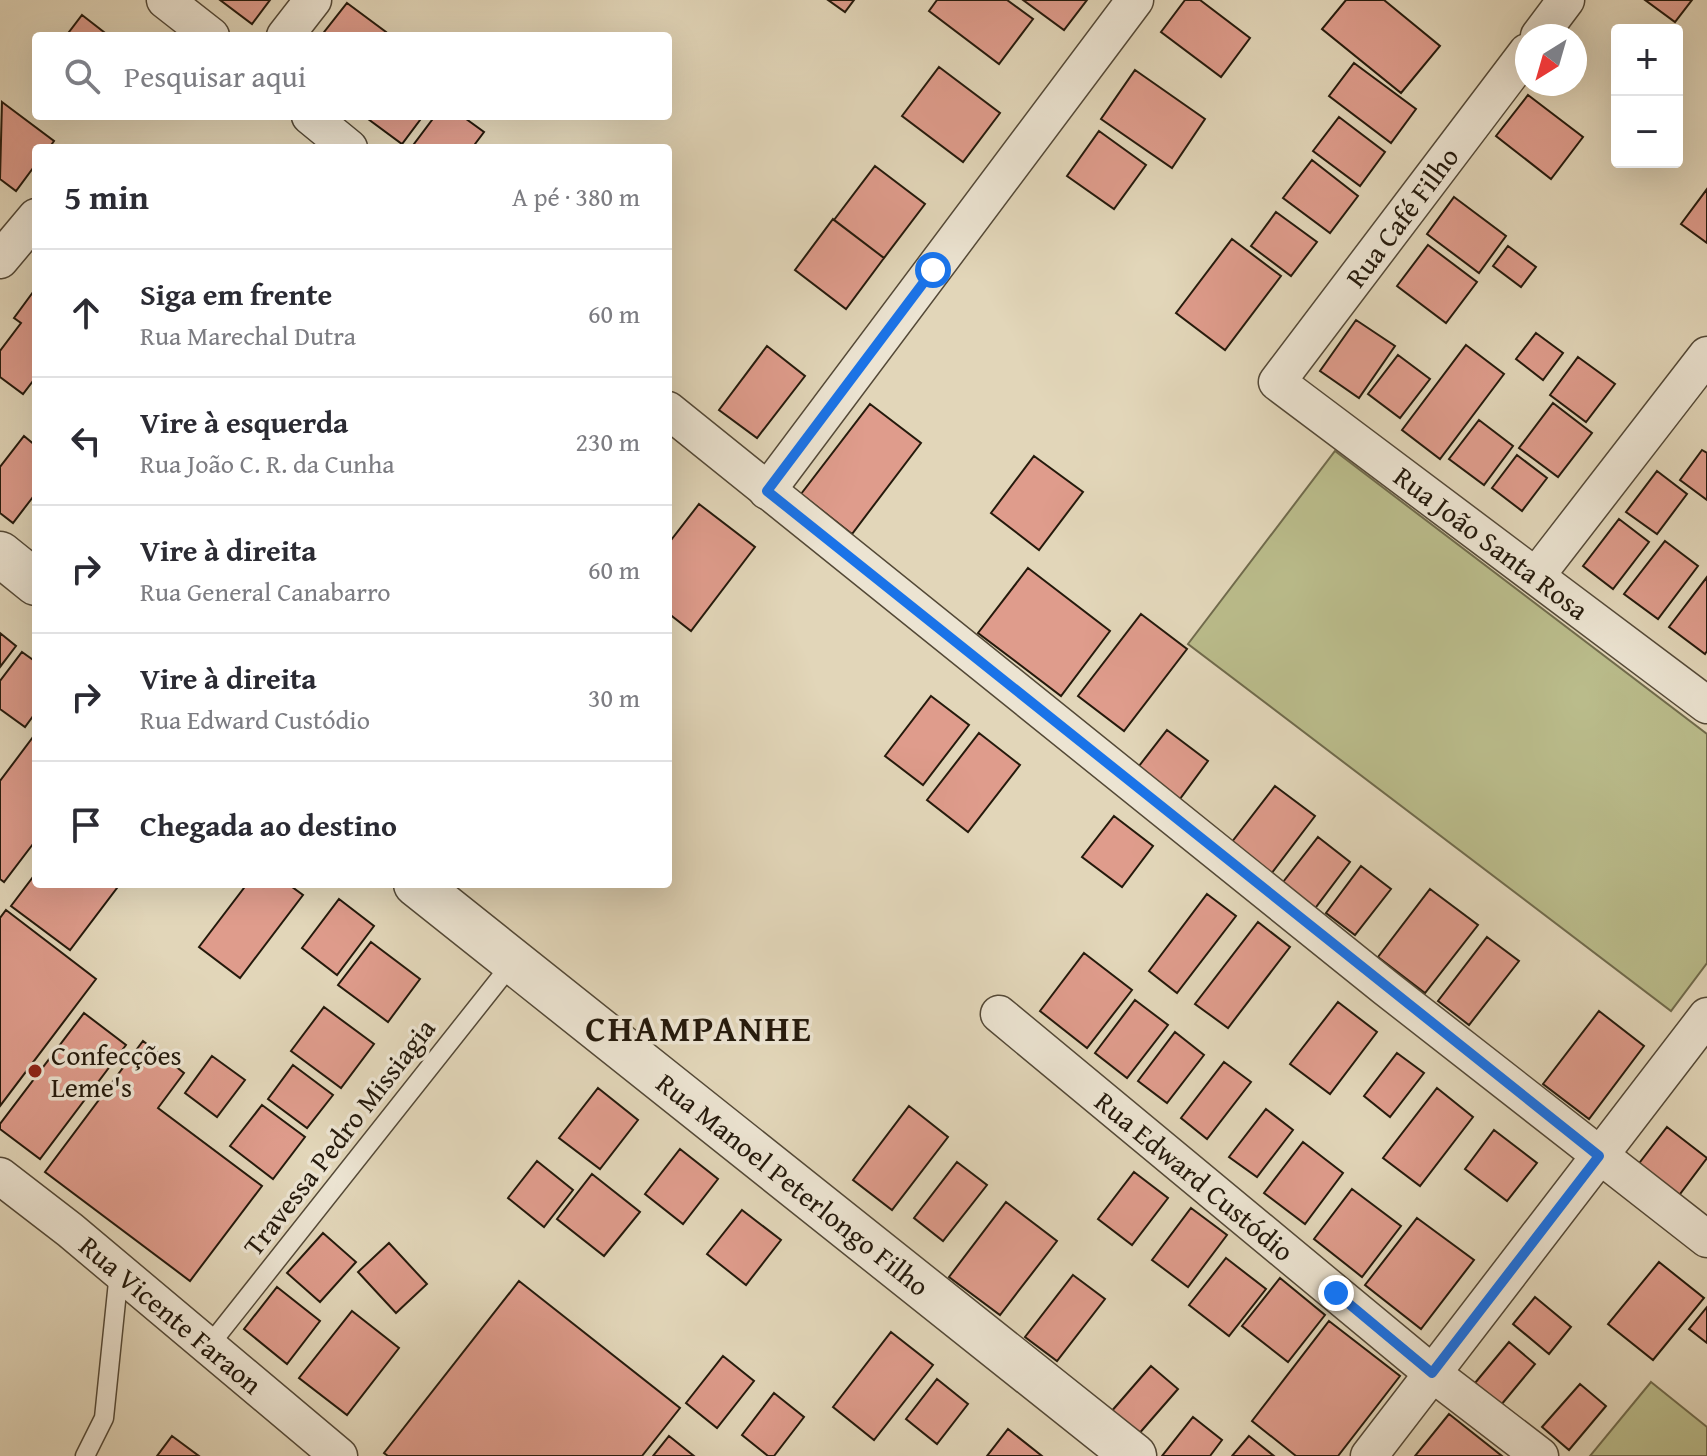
<!DOCTYPE html>
<html lang="pt">
<head>
<meta charset="utf-8">
<style>
	:root { --surface:#fff; --page:#f2f2f3; --text:#2b2b33; --muted:#7c7c81; --line:#e1e1e2 }
	body { margin:0; font-family:"Gentium Book Plus",serif; background:var(--page); color:var(--text) }
	.controls { position:absolute; right:24px; top:24px; display:grid; overflow:hidden; border-radius:8px; box-shadow:0 8px 32px #0002 }
	.controls button { width:72px; height:72px; display:grid; place-items:center; padding:0; border:0; border-bottom:2px solid var(--line); background:var(--surface); color:var(--text); font:40px sans-serif }
	.compass { position:absolute; left:1515px; top:24px; width:72px; height:72px; border-radius:50%; background:var(--surface); box-shadow:0 8px 32px #0002; rotate:217deg }
	.stop { position:absolute; width:24px; height:24px; margin:-18px; border:6px solid #1a73e8; border-radius:50%; background:#fff }
	.stop.end { background:#1a73e8; border-color:#fff; box-shadow:0 2px 8px #0008 }
	.list { margin:0; padding:0; list-style:none }
	h2 { display:flex; justify-content:space-between; align-items:center; height:104px; margin:0; padding:0 32px; font-size:34px }
	h2 small { font-size:26px; font-weight:400; color:var(--muted) }
	.list li { display:grid; grid-template-columns:52px 1fr auto; gap:24px; align-items:center; box-sizing:border-box; height:128px; padding:0 32px; border-top:2px solid var(--line) }
	.list b { display:block; font-size:30px; white-space:nowrap }
	.list p { margin:0; font-size:26px; white-space:nowrap; color:var(--muted) }
	.list em { font-size:26px; font-style:normal; color:var(--muted) }
	.icon { flex:none; width:44px; height:44px; fill:none; stroke:currentColor; stroke-width:2; stroke-linecap:round; stroke-linejoin:round }
	.map { position:relative; flex:none; width:1707px; height:1456px; overflow:hidden }
	.search { position:absolute; background:var(--surface); box-shadow:0 8px 32px #0002; left:32px; top:32px; width:640px; height:88px; display:flex; align-items:center; gap:20px; box-sizing:border-box; padding:0 28px; border-radius:8px; color:var(--muted); font-size:30px }
	.panel { position:absolute; background:var(--surface); box-shadow:0 8px 32px #0002; left:32px; top:144px; width:640px; height:744px; border-radius:8px }
	.map>svg:first-child { display:block }
	.green { fill:#babc8b; stroke:#706b4c; stroke-width:2 }
	.building { fill:#df9c8c; stroke:#251a0c; stroke-width:2 }
	.lines { fill:none; stroke-linecap:round; stroke-linejoin:round }
	.service-casing { stroke:#544937; stroke-width:21 }
	.minor-casing { stroke:#544937; stroke-width:39 }
	.tertiary-casing { stroke:#544937; stroke-width:47 }
	.service { stroke:#ece4d2; stroke-width:18 }
	.minor { stroke:#ece4d2; stroke-width:36 }
	.tertiary { stroke:#ece4d2; stroke-width:44 }
	.route { stroke:#1a73e8; stroke-width:10 }
	.poi-dot { fill:#8f2418; stroke:#ece4d2; stroke-width:3 }
	.labels { text-anchor:middle; stroke-width:7; stroke-linejoin:round; paint-order:stroke }
	.street-label { font-size:28px; fill:#251a0c; stroke:#ece4d2 }
	.poi-label { font-size:28px; fill:#251a0c; stroke:#ece4d2; text-anchor:start }
	.district-label { font-size:36px; font-weight:bold; letter-spacing:2px; fill:#251a0c; stroke:#ece4d2 }
</style>
</head>
<body>
<div class="map">
<svg width="1707" height="1456" viewBox="0 0 1707 1456">
	<rect width="100%" height="100%" fill="#e2d6b9"/>
	<filter id="stains"><feTurbulence type="fractalNoise" baseFrequency=".0025" numOctaves="4"/><feColorMatrix values="0 0 0 0 .2 0 0 0 0 .09 0 0 0 0 .02 0 0 0 .5 -.17"/></filter>
	<radialGradient id="worn" r=".72"><stop offset=".6" stop-color="#630" stop-opacity="0"/><stop offset="1" stop-color="#630" stop-opacity=".3"/></radialGradient>
	<!-- green -->
	<path class="green" d="M1335,451L1707,734V963L1671,1011L1188,644Z
		M1651,1382L1707,1427V1456H1590Z"/>
	<!-- building -->
	<path class="building" d="M220,0H270L252,24Z
		M828,0H854L845,12Z
		M937,0H1007L1033,19L999,64L929,11Z
		M1023,0H1087L1064,30Z
		M1185,0H1200L1250,38L1221,77L1161,32Z
		M1346,0H1384L1440,46L1401,93L1322,29Z
		M1645,0H1692L1675,22Z
		M347,3L386,32L383,36H321Z
		M82,15L109,36H66Z
		M1354,63L1416,109L1391,143L1329,96Z
		M939,67L1000,113L963,162L902,116Z
		M1135,70L1205,119L1172,168L1101,119Z
		M1528,95L1583,137L1551,179L1496,136Z
		M2,102L54,141L49,148H36V164L16,191L0,179Z
		M364,116H423L402,144Z
		M435,116H462L484,132L472,148H411Z
		M1339,117L1385,152L1360,186L1313,151Z
		M1099,131L1146,165L1114,209L1067,176Z
		M1312,160L1358,196L1330,233L1283,198Z
		M875,166L925,204L884,258L834,220Z
		M1707,189V243L1681,224Z
		M1454,197L1506,236L1479,273L1427,234Z
		M1276,212L1317,242L1291,276L1251,246Z
		M833,219L884,258L846,309L795,270Z
		M1232,239L1281,276L1225,350L1176,313Z
		M1428,245L1477,282L1446,323L1397,286Z
		M1508,246L1536,267L1521,287L1493,266Z
		M36,288V377L23,394L0,377V351L21,323L14,318Z
		M1356,320L1395,346L1359,398L1320,371Z
		M1536,333L1563,353L1543,380L1516,359Z
		M1466,345L1504,374L1440,459L1402,430Z
		M767,346L805,376L757,438L719,410Z
		M1398,355L1430,379L1400,418L1368,394Z
		M1578,357L1615,384L1586,422L1550,395Z
		M1553,403L1592,433L1558,477L1519,448Z
		M870,404L921,443L852,534L801,494Z
		M1479,420L1513,446L1484,485L1449,459Z
		M24,436L36,446V493L13,523L0,513V467Z
		M1702,450L1707,453V500L1680,480Z
		M1517,455L1547,478L1522,511L1492,488Z
		M1034,456L1083,492L1039,550L991,513Z
		M1657,471L1687,494L1657,534L1626,512Z
		M699,504L755,547L691,631L668,613V544Z
		M1619,519L1649,542L1613,589L1583,566Z
		M1665,541L1698,566L1658,619L1624,594Z
		M1028,568L1110,631L1061,696L978,633Z
		M1707,577V651L1705,654L1669,627Z
		M1141,614L1187,649L1124,731L1078,696Z
		M0,633L16,646L0,667Z
		M22,652L36,662V712L25,727L0,709V681Z
		M931,696L969,725L923,785L885,756Z
		M1167,730L1208,761L1174,807L1132,775Z
		M36,733V840L4,882L0,879V781Z
		M979,733L1020,765L968,832L927,800Z
		M1275,786L1315,816L1268,878L1228,847Z
		M1114,816L1153,846L1122,887L1082,857Z
		M1318,837L1350,862L1313,911L1280,886Z
		M1361,866L1391,889L1355,935L1326,913Z
		M36,873V884H120L70,950L11,906Z
		M247,884H288L303,895L240,978L199,947Z
		M1430,889L1478,925L1425,993L1378,957Z
		M1207,894L1236,916L1177,993L1149,971Z
		M339,899L374,926L337,975L302,948Z
		M6,910L96,979L0,1106V918Z
		M1258,922L1290,947L1228,1028L1195,1004Z
		M1487,937L1519,961L1469,1025L1438,1001Z
		M371,942L420,979L388,1022L338,985Z
		M1084,953L1132,990L1087,1048L1040,1011Z
		M1135,1000L1168,1025L1127,1078L1095,1053Z
		M1338,1002L1377,1032L1330,1094L1290,1064Z
		M324,1007L374,1044L341,1088L291,1051Z
		M1599,1011L1644,1046L1589,1119L1543,1084Z
		M84,1013L126,1045L40,1159L0,1129V1124Z
		M1175,1032L1204,1055L1167,1103L1138,1081Z
		M143,1041L184,1073L158,1108L262,1186L190,1281L45,1172Z
		M1397,1053L1424,1073L1390,1117L1364,1096Z
		M212,1056L245,1080L217,1117L185,1093Z
		M1224,1062L1251,1082L1207,1139L1181,1118Z
		M293,1065L333,1095L307,1128L268,1099Z
		M598,1088L638,1120L600,1169L559,1138Z
		M1437,1088L1473,1117L1420,1186L1383,1158Z
		M262,1105L305,1137L273,1179L230,1146Z
		M909,1106L948,1137L892,1210L853,1180Z
		M1266,1109L1293,1130L1257,1177L1229,1157Z
		M1667,1127L1707,1158L1677,1198L1637,1166Z
		M1494,1130L1537,1163L1507,1201L1465,1169Z
		M1303,1142L1343,1173L1305,1224L1264,1193Z
		M680,1149L718,1179L683,1224L645,1194Z
		M537,1161L573,1190L544,1227L508,1198Z
		M957,1162L987,1185L943,1241L914,1218Z
		M1134,1172L1168,1198L1132,1245L1098,1219Z
		M592,1174L640,1212L604,1256L557,1219Z
		M1352,1189L1401,1226L1362,1277L1314,1239Z
		M1006,1202L1057,1241L1000,1315L949,1277Z
		M1191,1208L1227,1235L1188,1287L1152,1260Z
		M742,1210L781,1240L746,1285L707,1254Z
		M1417,1218L1474,1260L1421,1329L1365,1285Z
		M323,1233L356,1262L320,1302L287,1273Z
		M389,1243L427,1284L396,1313L358,1272Z
		M1226,1258L1266,1289L1229,1336L1189,1305Z
		M1659,1262L1704,1298L1653,1360L1608,1324Z
		M1073,1275L1105,1299L1057,1361L1025,1337Z
		M1280,1278L1325,1315L1288,1362L1242,1326Z
		M519,1281L680,1408L642,1456H388L384,1453Z
		M277,1287L320,1321L287,1364L244,1329Z
		M1535,1297L1571,1327L1549,1354L1513,1324Z
		M1707,1307V1343L1689,1329Z
		M352,1311L399,1348L347,1415L299,1378Z
		M1329,1321L1400,1376L1338,1456H1296L1252,1421Z
		M891,1332L933,1365L874,1440L833,1407Z
		M1509,1342L1535,1364L1501,1405L1475,1383Z
		M723,1356L754,1381L717,1428L686,1403Z
		M1151,1366L1178,1389L1137,1436L1110,1413Z
		M937,1379L968,1404L937,1444L906,1419Z
		M1580,1384L1606,1406L1569,1450L1542,1427Z
		M774,1393L804,1417L774,1456H768L742,1435Z
		M1449,1414L1502,1456H1415Z
		M1193,1417L1222,1440L1210,1456H1162Z
		M1008,1429L1042,1456H987Z
		M172,1436L199,1456H157Z
		M669,1436L694,1456H653Z
		M1249,1436L1274,1456H1232Z"/>
	<g class="lines">
		<defs>
			<path id="service" d="M208,1347L513,962
				M85,1456L104,1418L119,1272"/>
			<g id="minor">
				<path d="M165,0L211,36"/>
				<path d="M285,36L313,0"/>
				<path d="M1539,36L1566,0"/>
				<path id="s1" d="M1527,52L1277,382L1707,705"/>
				<path d="M310,116L349,148"/>
				<path d="M0,260L36,217"/>
				<path d="M668,410L1386,988L1707,1239"/>
				<path d="M767,491L1135,0"/>
				<path d="M1536,576L1707,355"/>
				<path id="s2" d="M999,1014L1432,1373L1540,1456"/>
				<path id="s3" d="M0,1176L70,1230L339,1456"/>
				<path d="M1369,1456L1707,1016"/>
			</g>
			<g id="tertiary">
				<path d="M0,554L36,583"/>
				<path id="s4" d="M416,884L1134,1456"/>
			</g>
		</defs>
		<!-- service casing -->
		<use href="#service" class="service-casing"/>
		<!-- minor casing -->
		<use href="#minor" class="minor-casing"/>
		<!-- tertiary casing -->
		<use href="#tertiary" class="tertiary-casing"/>
		<!-- service -->
		<use href="#service" class="service"/>
		<!-- minor -->
		<use href="#minor" class="minor"/>
		<!-- tertiary -->
		<use href="#tertiary" class="tertiary"/>
	</g>
	<g class="lines">
		<!-- route -->
		<path class="route" d="M933,270L767,491L1599,1156L1432,1373L1336,1293"/>
	</g>
	<!-- markers -->
	<circle class="poi-dot" cx="35" cy="1071" r="8"/>
	<g class="labels">
		<!-- street labels -->
		<g class="street-label">
			<text transform="translate(1402 217) rotate(-53)" y="10">Rua Café Filho</text>
			<text dy="10" stroke="none"><textPath href="#s1" startOffset="682">Rua João Santa Rosa</textPath></text>
			<text transform="translate(339 1137) rotate(-52)" y="10">Travessa Pedro Missiagia</text>
			<text dy="10" stroke="none"><textPath href="#s2" startOffset="254">Rua Edward Custódio</textPath></text>
			<text dy="10" stroke="none"><textPath href="#s4" startOffset="482">Rua Manoel Peterlongo Filho</textPath></text>
			<text dy="10" stroke="none"><textPath href="#s3" startOffset="220">Rua Vicente Faraon</textPath></text>
		</g>
		<!-- poi labels -->
		<g class="poi-label">
			<text x="51" y="1065">Confecções<tspan x="51" dy="32">Leme's</tspan></text>
		</g>
		<!-- district labels -->
		<g class="district-label">
			<text x="699" y="1041">CHAMPANHE</text>
		</g>
	</g>
	<rect width="100%" height="100%" filter="url(#stains)"/>
	<rect width="100%" height="100%" fill="url(#worn)"/>
</svg>
<div class="controls">
<button>+</button>
<button>−</button>
</div>
<svg class="compass" viewBox="-18 -18 36 36"><path d="M0-13l5 13h-10z" fill="#e53935"/><path d="M0 13l5-13h-10z" fill="#7c7c81"/></svg>
<div class="stop" style="left:933px;top:270px"></div>
<div class="stop end" style="left:1336px;top:1293px"></div>
<div class="search"><svg class="icon" aria-label="search" viewBox="0 0 24 24"><circle cx="10" cy="10" r="6"/><path d="M15 15l6 6"/></svg>Pesquisar aqui</div>
<section class="panel">
<h2>5 min<small>A pé · 380 m</small></h2>
<ul class="list">
<li><svg class="icon" aria-label="ahead" viewBox="0 0 24 24"><path d="M12 20V5M6 11l6-6 6 6"/></svg><div><b>Siga em frente</b><p>Rua Marechal Dutra</p></div><em>60 m</em></li>
<li><svg class="icon" aria-label="left" viewBox="0 0 24 24"><path d="M17 20v-9H6M10 6l-5 5 5 5"/></svg><div><b>Vire à esquerda</b><p>Rua João C. R. da Cunha</p></div><em>230 m</em></li>
<li><svg class="icon" aria-label="right" viewBox="0 0 24 24"><path d="M7 20v-9h11M14 6l5 5-5 5"/></svg><div><b>Vire à direita</b><p>Rua General Canabarro</p></div><em>60 m</em></li>
<li><svg class="icon" aria-label="right" viewBox="0 0 24 24"><path d="M7 20v-9h11M14 6l5 5-5 5"/></svg><div><b>Vire à direita</b><p>Rua Edward Custódio</p></div><em>30 m</em></li>
<li><svg class="icon" aria-label="arrive" viewBox="0 0 24 24"><path d="M6 21V4h12l-3 4 3 4H6"/></svg><div><b>Chegada ao destino</b></div></li>
</ul>
</section>
</div>
</body>
</html>
